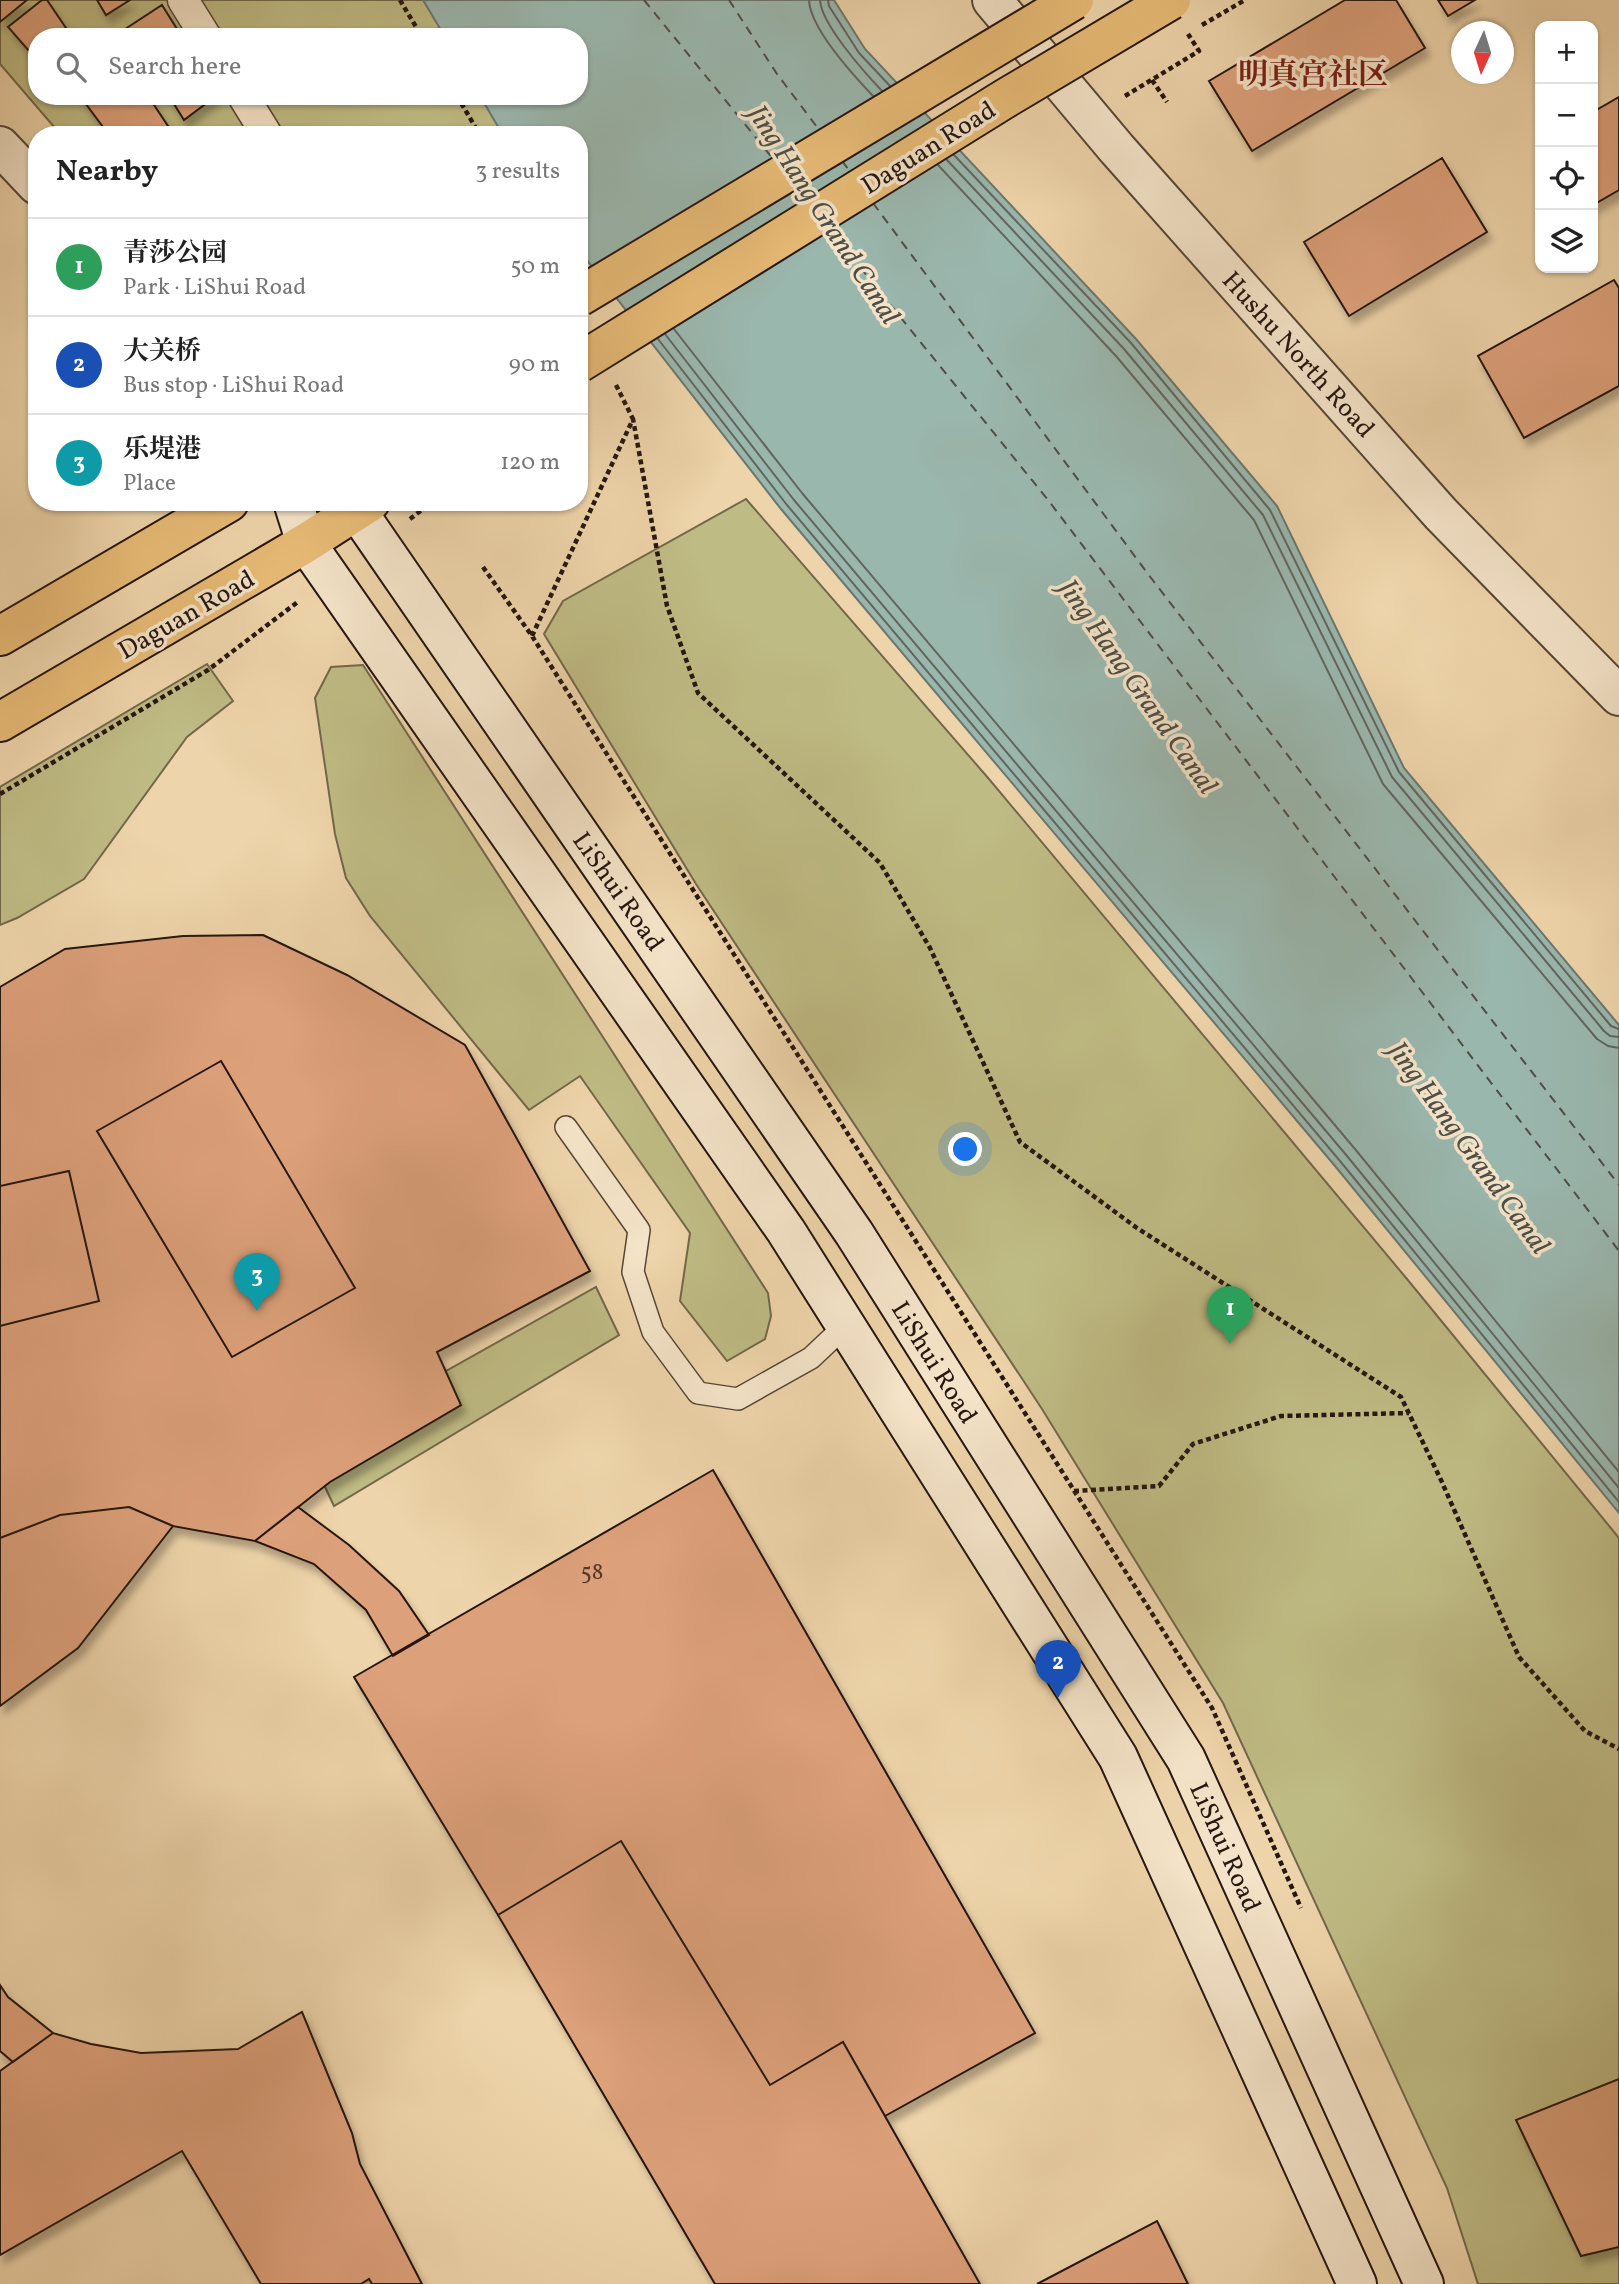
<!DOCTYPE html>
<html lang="en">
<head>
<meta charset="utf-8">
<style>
	:root { --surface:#fff; --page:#f6f6f6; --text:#222; --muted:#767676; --line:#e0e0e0; --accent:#1a73e8 }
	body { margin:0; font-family:Vollkorn,"Noto Serif SC",serif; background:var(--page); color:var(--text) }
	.controls { position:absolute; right:21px; top:21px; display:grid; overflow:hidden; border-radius:14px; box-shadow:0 2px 5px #0004 }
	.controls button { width:63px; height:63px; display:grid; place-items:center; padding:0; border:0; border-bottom:2px solid var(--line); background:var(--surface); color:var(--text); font:35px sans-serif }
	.compass { position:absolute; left:1451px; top:21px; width:63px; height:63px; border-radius:50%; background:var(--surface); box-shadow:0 2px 5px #0004; rotate:184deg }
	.you { position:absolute; left:966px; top:1150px; width:24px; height:24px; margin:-18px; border:5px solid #fff; border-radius:50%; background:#1a73e8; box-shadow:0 0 0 10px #1a73e833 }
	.badge { display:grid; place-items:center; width:46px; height:46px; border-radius:50%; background:var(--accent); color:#fff; font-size:23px; font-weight:700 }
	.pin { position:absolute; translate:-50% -58px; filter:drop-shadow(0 2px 4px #0008) }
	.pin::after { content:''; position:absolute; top:37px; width:24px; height:21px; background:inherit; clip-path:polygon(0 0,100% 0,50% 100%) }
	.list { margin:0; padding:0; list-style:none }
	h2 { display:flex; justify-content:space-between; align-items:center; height:91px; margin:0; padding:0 28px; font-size:30px }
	h2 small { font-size:23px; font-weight:400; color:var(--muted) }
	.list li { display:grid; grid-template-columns:46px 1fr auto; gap:21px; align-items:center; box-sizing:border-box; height:98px; padding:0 28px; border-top:2px solid var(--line) }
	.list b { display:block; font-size:26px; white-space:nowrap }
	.list p { margin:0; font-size:23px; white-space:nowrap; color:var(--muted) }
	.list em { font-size:23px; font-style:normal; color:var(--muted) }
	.icon { flex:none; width:38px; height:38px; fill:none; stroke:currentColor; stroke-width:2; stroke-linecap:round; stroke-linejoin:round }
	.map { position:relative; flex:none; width:1619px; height:2284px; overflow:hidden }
	.search { position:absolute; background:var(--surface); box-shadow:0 2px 5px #0004; left:28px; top:28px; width:560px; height:77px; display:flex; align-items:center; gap:18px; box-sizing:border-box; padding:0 24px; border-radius:28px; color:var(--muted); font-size:26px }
	.panel { position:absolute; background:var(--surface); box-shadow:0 2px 5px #0004; left:28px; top:126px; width:560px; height:385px; border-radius:28px }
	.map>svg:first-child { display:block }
	.green { fill:#bfbb84; stroke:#72684a; stroke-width:2 }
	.water { fill:#9ab7ae; stroke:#6b776e; stroke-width:2 }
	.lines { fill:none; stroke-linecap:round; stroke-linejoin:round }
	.shore { stroke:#60665e; stroke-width:2 }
	.ferry { stroke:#4e4e47; stroke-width:2; stroke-dasharray:9 7; stroke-linecap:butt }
	.building { fill:#dca07a; stroke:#25160f; stroke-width:2; filter:url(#shadow) }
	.service-casing { stroke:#574636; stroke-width:24 }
	.pedestrian-casing { stroke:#574636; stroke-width:33 }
	.tertiary-casing { stroke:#574636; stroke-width:42 }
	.secondary-casing { stroke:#25160f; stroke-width:42 }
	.primary-casing { stroke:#25160f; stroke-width:42 }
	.path { stroke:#25160f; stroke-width:4.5; stroke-dasharray:5 3.5; stroke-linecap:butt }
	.service { stroke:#f4e3c8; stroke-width:21 }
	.pedestrian { stroke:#f4e3c8; stroke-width:30 }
	.tertiary { stroke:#f4e3c8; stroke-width:38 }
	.secondary { stroke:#f4e3c8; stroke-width:38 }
	.primary { stroke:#e7ba75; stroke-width:38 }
	.primary-bridge-casing { stroke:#25160f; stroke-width:42; stroke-linecap:butt }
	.path-bridge { stroke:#25160f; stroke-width:4.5; stroke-dasharray:5 3.5; stroke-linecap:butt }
	.primary-bridge { stroke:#e7ba75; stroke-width:38 }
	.labels { text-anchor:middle; stroke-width:7; stroke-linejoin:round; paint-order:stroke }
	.number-label { font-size:23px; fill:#53382a }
	.street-label { font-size:26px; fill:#25160f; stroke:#f4e3c8 }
	.water-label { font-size:28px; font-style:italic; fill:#4e4e47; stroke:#f4e3c8 }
	.quarter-label { font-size:30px; font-weight:bold; fill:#7a1f14; stroke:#f4e3c8 }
</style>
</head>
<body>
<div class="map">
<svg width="1619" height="2284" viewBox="0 0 1619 2284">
	<defs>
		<filter id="shadow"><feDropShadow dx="4.5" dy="8" stdDeviation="3.5" flood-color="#0004"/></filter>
	</defs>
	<rect width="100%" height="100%" fill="#eed4aa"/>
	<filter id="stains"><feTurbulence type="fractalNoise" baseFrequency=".00286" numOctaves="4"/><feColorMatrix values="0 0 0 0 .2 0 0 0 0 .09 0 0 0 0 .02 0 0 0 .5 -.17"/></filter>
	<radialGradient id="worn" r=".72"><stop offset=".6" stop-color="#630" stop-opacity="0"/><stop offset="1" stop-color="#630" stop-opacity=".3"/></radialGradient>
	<!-- green -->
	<path class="green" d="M0,0H449L471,37H37V96H507L530,135H61L0,64Z
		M746,499L989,779L1407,1279L1619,1538V2284H1478L1447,2188L1223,1703L1042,1409L696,884L544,634L563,601Z
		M207,664L233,701L187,737L84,879L17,918L0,925V787Z
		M363,665L768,1293L771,1316L765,1339L727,1361L680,1301L690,1233L580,1076L529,1110L370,916L346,878L335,834L315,698L331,667Z
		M596,1287L619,1335L334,1506L307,1449Z"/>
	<!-- water -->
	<path class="water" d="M423,0H834L865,49L1136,339L1277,506L1404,768L1619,1025V1513L1335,1166L781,509L579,250V135H503L480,96H579V37H445Z"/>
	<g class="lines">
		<!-- shore -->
		<path class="shore" d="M809,0C810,28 854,76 873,96
			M820,0C821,24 865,73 882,91
			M828,0L829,6L859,53L890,86
			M954,155L1131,343L1270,510L1399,772L1611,1026L1619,1029
			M947,160L1124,349L1263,515L1392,777L1604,1031L1610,1036L1619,1037
			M938,165L1116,356L1254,520L1383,784L1597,1039L1608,1046L1619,1048
			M674,329L802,493L1355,1149L1619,1472
			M665,334L794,500L1347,1156L1619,1488
			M658,339L787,505L1340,1161L1619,1502"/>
		<!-- ferry -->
		<path class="ferry" d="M644,0L774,160
			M729,0L777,74L820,131
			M842,161L851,173
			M797,189L807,201
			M873,203L1148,574L1619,1185
			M830,230L1048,500L1619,1251"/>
	</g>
	<!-- building -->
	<path class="building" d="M0,0H27L0,22Z
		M42,0H47L70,34L67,37H37V60L8,27Z
		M97,0H130L106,15Z
		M1345,0H1396L1425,48L1252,151L1209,81Z
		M1438,0H1475L1448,16Z
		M162,5L182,37H113Z
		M80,96H148L174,135H109Z
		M169,96H216L184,120Z
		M1619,97V190L1593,205V112Z
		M1442,158L1487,232L1349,316L1304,242Z
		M1614,280L1619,288V386L1524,438L1478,356Z
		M263,935L347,975L465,1045L590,1271L437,1352L461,1405L330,1482L255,1541L173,1526L78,1648L0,1706V987L65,949L183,936Z
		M221,1061L355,1288L232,1357L97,1131Z
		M69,1171L99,1301L0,1326V1186Z
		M713,1470L1035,2033L885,2116L843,2042L770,2085L621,1841L498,1915L354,1677Z
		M129,1507L173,1526L78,1648L0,1706V1538L60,1515Z
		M298,1507L349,1545L399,1591L429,1635L393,1656L366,1610L314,1564L255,1541Z
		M621,1841L770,2085L843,2042L980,2284H715L498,1915Z
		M0,1985L8,1997L53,2033L13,2062L0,2051Z
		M302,2012L352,2133L360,2164L422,2284H372L369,2279L361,2284H261L182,2151L0,2255V2071L53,2033L91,2044L141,2053L238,2049Z
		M1619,2079V2247L1581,2256L1516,2120Z
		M1157,2221L1188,2284H1037Z"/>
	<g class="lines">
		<defs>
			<path id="service" d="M566,1127L639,1230L633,1272L653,1332L698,1393L738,1399L811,1358L846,1325"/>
			<path id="pedestrian" d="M183,0L206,37
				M243,96L267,135"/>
			<path id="tertiary" d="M992,0L1117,149L1441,514L1619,696
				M0,146L37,185"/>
			<path id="secondary" d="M293,502L306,543L786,1231L1118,1757L1357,2284
				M341,502L357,511L854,1233L1186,1759L1424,2284"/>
			<path id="primary" d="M0,636L229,502
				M0,722L306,543L370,502"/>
		</defs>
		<!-- service casing -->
		<use href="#service" class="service-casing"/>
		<!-- pedestrian casing -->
		<use href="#pedestrian" class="pedestrian-casing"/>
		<!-- tertiary casing -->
		<use href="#tertiary" class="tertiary-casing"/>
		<!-- secondary casing -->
		<use href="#secondary" class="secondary-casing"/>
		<!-- primary casing -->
		<use href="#primary" class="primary-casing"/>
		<!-- path -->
		<path class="path" d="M400,0L422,37
			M1152,80L1167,102
			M457,96L480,135
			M1125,96L1199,51L1188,34
			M616,385L633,419
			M410,519L432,502
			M483,567L532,636L1212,1708L1301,1908
			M532,636L633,419L667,606L698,693L880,863L930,948L1020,1142L1137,1228L1401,1397L1441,1480L1519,1657L1585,1731L1619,1749
			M0,794L208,670L299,601
			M1074,1491L1159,1486L1193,1444L1281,1416L1409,1413"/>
		<!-- service -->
		<use href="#service" class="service"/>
		<!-- pedestrian -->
		<use href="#pedestrian" class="pedestrian"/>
		<!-- tertiary -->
		<use href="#tertiary" class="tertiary"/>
		<!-- secondary -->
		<use href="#secondary" class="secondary"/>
		<!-- primary -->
		<use href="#primary" class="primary"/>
		<defs>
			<path id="primary-bridge" d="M579,297L1074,0
				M579,363L1006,98L1171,0"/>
		</defs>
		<!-- primary-bridge casing -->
		<use href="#primary-bridge" class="primary-bridge-casing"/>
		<!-- path-bridge -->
		<path class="path-bridge" d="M1202,25L1245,0"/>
		<!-- primary-bridge -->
		<use href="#primary-bridge" class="primary-bridge"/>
	</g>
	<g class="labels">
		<!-- number labels -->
		<g class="number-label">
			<text x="592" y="1579">58</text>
		</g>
		<!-- street labels -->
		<g class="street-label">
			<text transform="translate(928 147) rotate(-32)" y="9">Daguan Road</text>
			<text transform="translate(1299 354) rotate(48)" y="9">Hushu North Road</text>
			<text transform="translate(186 614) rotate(-30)" y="9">Daguan Road</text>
			<text transform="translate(619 891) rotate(55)" y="9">LiShui Road</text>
			<text transform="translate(935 1362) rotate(58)" y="9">LiShui Road</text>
			<text transform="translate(1226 1847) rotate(66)" y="9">LiShui Road</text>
		</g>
		<!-- water labels -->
		<g class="water-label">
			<text transform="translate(825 214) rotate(57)" y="10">Jing Hang Grand Canal</text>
			<text transform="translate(1139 686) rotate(55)" y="10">Jing Hang Grand Canal</text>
			<text transform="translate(1470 1147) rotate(54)" y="10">Jing Hang Grand Canal</text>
		</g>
		<!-- quarter labels -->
		<g class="quarter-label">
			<text x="1313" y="84">明真宫社区</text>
		</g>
	</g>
	<rect width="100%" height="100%" filter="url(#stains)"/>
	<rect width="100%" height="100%" fill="url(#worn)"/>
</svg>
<div class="controls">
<button>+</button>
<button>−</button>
<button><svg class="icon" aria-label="locate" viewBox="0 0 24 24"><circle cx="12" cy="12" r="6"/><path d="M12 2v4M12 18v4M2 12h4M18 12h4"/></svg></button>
<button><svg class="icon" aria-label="layers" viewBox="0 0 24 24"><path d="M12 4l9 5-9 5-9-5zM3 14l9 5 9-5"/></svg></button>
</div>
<svg class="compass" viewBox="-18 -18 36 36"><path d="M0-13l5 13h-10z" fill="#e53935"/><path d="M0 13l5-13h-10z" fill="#767676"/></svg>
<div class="you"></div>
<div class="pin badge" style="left:1230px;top:1344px;background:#2e9e5b">1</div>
<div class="pin badge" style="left:1058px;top:1698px;background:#1a4fb4">2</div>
<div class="pin badge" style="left:257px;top:1311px;background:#0f9aa8">3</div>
<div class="search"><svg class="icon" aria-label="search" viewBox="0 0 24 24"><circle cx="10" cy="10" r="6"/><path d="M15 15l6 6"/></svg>Search here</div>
<section class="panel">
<h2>Nearby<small>3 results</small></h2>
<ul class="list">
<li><span class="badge" style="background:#2e9e5b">1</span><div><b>青莎公园</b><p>Park · LiShui Road</p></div><em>50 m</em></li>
<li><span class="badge" style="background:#1a4fb4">2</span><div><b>大关桥</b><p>Bus stop · LiShui Road</p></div><em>90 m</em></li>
<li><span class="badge" style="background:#0f9aa8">3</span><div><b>乐堤港</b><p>Place</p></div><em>120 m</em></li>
</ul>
</section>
</div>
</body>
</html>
